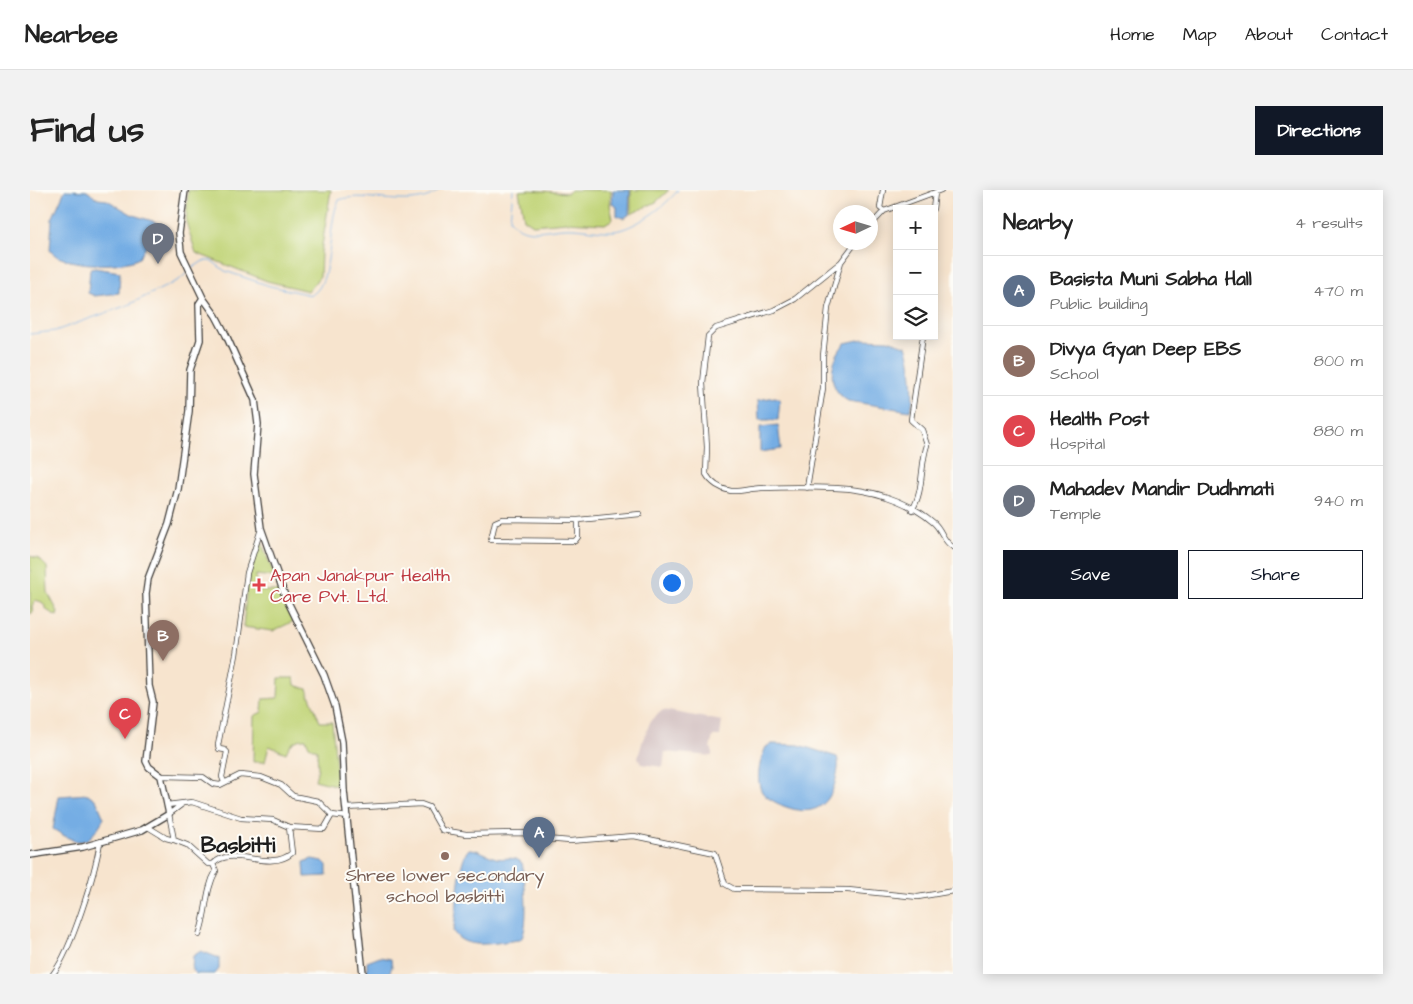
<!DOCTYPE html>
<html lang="en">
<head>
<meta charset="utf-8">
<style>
	:root { --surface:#fff; --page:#f2f2f2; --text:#222; --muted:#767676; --line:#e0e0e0; --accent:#111827 }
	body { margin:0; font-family:"Architects Daughter",sans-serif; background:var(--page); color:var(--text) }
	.controls { position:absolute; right:15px; top:15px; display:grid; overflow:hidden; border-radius:0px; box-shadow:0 2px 12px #0003 }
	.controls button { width:45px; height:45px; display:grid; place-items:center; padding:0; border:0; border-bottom:1px solid var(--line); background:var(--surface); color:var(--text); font:25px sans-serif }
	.compass { position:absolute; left:803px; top:15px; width:45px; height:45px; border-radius:50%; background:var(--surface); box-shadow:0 2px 12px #0003; rotate:266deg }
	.you { position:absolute; left:641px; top:392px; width:18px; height:18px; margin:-12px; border:4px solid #fff; border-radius:50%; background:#1a73e8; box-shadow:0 0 0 8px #1a73e833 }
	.badge { display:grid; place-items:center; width:32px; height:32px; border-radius:50%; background:var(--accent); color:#fff; font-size:16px; font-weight:700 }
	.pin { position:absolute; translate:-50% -41px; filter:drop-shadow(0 1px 2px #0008) }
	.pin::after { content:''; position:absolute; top:26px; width:18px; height:15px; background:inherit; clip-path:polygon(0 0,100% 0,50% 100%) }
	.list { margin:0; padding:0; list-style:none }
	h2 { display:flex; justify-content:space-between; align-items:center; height:65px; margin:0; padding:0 20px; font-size:21px }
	h2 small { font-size:16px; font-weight:400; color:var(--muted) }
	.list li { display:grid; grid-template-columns:32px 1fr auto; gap:15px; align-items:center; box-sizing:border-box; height:70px; padding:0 20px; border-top:1px solid var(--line) }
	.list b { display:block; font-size:19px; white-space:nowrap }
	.list p { margin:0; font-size:16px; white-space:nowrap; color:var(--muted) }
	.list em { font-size:16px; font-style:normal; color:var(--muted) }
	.actions { display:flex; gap:10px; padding:15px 20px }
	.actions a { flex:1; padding:11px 0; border:1px solid var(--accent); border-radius:0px; text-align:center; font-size:18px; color:var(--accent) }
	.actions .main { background:var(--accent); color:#fff }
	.icon { flex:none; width:28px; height:28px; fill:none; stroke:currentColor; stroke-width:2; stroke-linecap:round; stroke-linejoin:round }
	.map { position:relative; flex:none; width:923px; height:784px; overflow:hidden; border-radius:0px }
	header { display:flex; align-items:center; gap:30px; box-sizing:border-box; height:70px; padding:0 25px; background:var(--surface); border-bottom:1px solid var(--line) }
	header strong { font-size:24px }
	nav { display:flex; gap:28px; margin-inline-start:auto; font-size:18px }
	.intro { display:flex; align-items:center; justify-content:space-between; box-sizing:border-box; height:120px; padding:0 30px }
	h1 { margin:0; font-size:35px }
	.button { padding:12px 22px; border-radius:0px; background:var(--accent); color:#fff; font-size:18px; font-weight:700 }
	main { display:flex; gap:30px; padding:0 30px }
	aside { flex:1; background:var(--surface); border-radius:0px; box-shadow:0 2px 12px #0003 }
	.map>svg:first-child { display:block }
	.industrial { fill:#d2bfc0 }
	.green { fill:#c1d478; stroke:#6e784a }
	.water { fill:#75ade4; stroke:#486480 }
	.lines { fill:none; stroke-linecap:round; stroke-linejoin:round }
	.stream { stroke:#75ade4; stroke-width:1 }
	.minor-casing { stroke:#3d3a37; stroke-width:6 }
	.tertiary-casing { stroke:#3d3a37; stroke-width:8 }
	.minor { stroke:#fff; stroke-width:4.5 }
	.tertiary { stroke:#fff; stroke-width:5.5 }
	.health-dot { fill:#e0444e; stroke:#fdfcf7; stroke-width:2 }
	.education-dot { fill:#8d6e63; stroke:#fdfcf7; stroke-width:2 }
	.labels { text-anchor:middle; stroke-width:4; stroke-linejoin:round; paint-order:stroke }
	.health-label { font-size:18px; fill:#be3a42; stroke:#fdfcf7; text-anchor:start }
	.education-label { font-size:18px; fill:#785e54; stroke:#fdfcf7 }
	.district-label { font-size:22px; font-weight:bold; fill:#1c1c1c; stroke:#fdfcf7 }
</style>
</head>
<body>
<header>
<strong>Nearbee</strong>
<nav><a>Home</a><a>Map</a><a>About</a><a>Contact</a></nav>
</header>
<div class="intro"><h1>Find us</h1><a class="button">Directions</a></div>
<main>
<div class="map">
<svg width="923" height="784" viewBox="0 0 923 784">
	<rect width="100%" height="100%" fill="#fdfcf7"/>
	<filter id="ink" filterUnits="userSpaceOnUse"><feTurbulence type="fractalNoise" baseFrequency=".02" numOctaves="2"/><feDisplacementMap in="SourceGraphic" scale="10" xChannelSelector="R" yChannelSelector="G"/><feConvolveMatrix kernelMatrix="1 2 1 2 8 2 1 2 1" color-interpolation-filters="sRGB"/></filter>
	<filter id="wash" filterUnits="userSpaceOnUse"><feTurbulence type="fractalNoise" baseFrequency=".0096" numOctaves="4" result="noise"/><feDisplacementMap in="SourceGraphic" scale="20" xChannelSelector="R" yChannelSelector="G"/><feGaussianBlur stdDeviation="1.12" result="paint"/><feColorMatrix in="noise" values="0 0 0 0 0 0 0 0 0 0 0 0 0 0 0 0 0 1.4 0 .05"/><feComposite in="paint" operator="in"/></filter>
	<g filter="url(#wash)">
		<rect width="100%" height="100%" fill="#f7e4ce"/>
		<!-- industrial -->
		<path class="industrial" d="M633,520L692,531L690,546H683L680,558L682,559V566L635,562L633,577L611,574L608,567L613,550L621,530Z"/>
		<!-- green -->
		<path class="green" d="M158,0H301L291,62L290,86L278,101L237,91L166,63L156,32Z
			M500,0L538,3L541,0H581L580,15L583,29L575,34L536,32L503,35L494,29L489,1Z
			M601,0H639L626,12L601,24Z
			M230,349L245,387L226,385L227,401H250L264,431L243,441L213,437L218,385Z
			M0,366L9,369L17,377L18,403L28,422L27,426L18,421L12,412L5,410L2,417L3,422L0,424Z
			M249,488H264L265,495L277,499L290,532H302L308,596L285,590L288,578L287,560L279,556L276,549C267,548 259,554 256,563L239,556L235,572H223L224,526L232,522L233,509L248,508Z"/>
		<!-- water -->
		<path class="water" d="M35,0L57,1L68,9L77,10L103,25L126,32L128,39L109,68C94,78 30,77 20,60L22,29Z
			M583,0H600L599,25L593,28L587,26V17L582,14Z
			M65,78L90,82L89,103L65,106L58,103L60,79Z
			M833,149L858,150L876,156C881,166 886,213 880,221L818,211C795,198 800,170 815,153Z
			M745,207L750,209L748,230H729L728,210Z
			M748,235L751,259L730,262V237Z
			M742,554L769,555L807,567C810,575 807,584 805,593C797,622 777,626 751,615C745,612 736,608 732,602C725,590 730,569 736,557Z
			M58,604L66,610L74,628C57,658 50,656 23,639L29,606Z
			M439,659C449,659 456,665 466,668C474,670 484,665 492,673C495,687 500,742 490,750C471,751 435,763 423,741C428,722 427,670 439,659Z
			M282,669L293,671L297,675V686L275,687L274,672Z
			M171,761L189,768V779L185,784H166L162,780L163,766Z
			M350,767L361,769L362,777L359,784H337V772Z"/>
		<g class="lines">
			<!-- stream -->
			<path class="stream" d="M483,0L480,29C494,48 514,39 534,38C550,37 567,42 584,41C604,39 636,16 648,0
				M161,79L173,71H182L195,81L240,96L281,105C304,95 297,31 309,10C337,0 385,22 409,0
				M0,144L25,141L98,115L149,90L158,82"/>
		</g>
	</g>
	<g filter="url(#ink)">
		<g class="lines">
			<defs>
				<path id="minor" d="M853,0L850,18L854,21
					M903,19L905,3
					M841,35L854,21L911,0
					M811,72L765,109L744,120L686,138L678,146L673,193L677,257L676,284C681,293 691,299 701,301C711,302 722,298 732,298C756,297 781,297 805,298C840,299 878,310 904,333C912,340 913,352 923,357
					M777,298L793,198V166L798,118L811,72L826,52
					M882,320C894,302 890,275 897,255L892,240L881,230L893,146
					M548,330V347L545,351L461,350L465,332L472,329L548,330L610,324
					M131,586L173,587L183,594L190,595L210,585L231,587L251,595L263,606L288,611L302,625
					M194,592L192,587L197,562L195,560L189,559L188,555L206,465L217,383L231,339
					M137,615L162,612L211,628L243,630L259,637L294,639L302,625L318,627
					M151,615L139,624L144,650L157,655L178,674H183C201,654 239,683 262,663L259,637
					M316,618L391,614L399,617L412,640L436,644L493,643L516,649L540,651L604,646L685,663L695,694L704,699L818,700L888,707L923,701
					M118,637L136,648L144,650
					M169,745C177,724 175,700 186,681L183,674
					M23,784C42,759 65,684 70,652"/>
				<path id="tertiary" d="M155,0L149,43L151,62L173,108L186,126L196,145L225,210L228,234L224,284L231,338L255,406L294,485L305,516L312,552L314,601L333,784
					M0,665L53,657L112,640L139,624L131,586L119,577L116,571L123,512L119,496L116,403L118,389L139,334L148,299L159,221L160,180L170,150L169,114L173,108"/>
			</defs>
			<!-- minor casing -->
			<use href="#minor" class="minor-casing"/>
			<!-- tertiary casing -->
			<use href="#tertiary" class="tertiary-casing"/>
			<!-- minor -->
			<use href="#minor" class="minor"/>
			<!-- tertiary -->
			<use href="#tertiary" class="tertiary"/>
		</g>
	</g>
	<!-- markers -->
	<path class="health-dot" d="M226.5 387.5h5v5h5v5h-5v5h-5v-5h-5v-5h5z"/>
	<circle class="education-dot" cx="415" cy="666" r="5"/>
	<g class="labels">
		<!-- health labels -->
		<g class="health-label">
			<text x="240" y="391">Apan Janakpur Health<tspan x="240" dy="21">Care Pvt. Ltd.</tspan></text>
		</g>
		<!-- education labels -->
		<g class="education-label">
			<text x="415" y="691">Shree lower secondary<tspan x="415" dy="21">school basbitti</tspan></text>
		</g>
		<!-- district labels -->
		<g class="district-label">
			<text x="208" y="662">Basbitti</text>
		</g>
	</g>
</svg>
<div class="controls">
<button>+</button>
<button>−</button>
<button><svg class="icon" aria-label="layers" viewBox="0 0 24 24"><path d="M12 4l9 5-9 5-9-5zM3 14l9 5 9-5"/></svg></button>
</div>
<svg class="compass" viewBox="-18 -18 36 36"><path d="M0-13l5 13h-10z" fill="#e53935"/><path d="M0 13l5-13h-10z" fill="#767676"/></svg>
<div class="you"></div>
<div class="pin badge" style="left:509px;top:668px;background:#5c6f8a">A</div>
<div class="pin badge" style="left:133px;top:471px;background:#8d6e63">B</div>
<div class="pin badge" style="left:95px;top:549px;background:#e0444e">C</div>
<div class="pin badge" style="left:128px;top:74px;background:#6b7280">D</div>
</div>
<aside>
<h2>Nearby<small>4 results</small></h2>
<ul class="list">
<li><span class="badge" style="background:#5c6f8a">A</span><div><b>Basista Muni Sabha Hall</b><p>Public building</p></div><em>470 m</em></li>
<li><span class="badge" style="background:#8d6e63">B</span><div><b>Divya Gyan Deep EBS</b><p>School</p></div><em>800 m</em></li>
<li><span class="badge" style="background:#e0444e">C</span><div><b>Health Post</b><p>Hospital</p></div><em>880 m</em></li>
<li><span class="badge" style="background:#6b7280">D</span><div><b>Mahadev Mandir Dudhmati</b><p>Temple</p></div><em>940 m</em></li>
</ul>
<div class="actions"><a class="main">Save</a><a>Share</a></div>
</aside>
</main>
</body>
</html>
